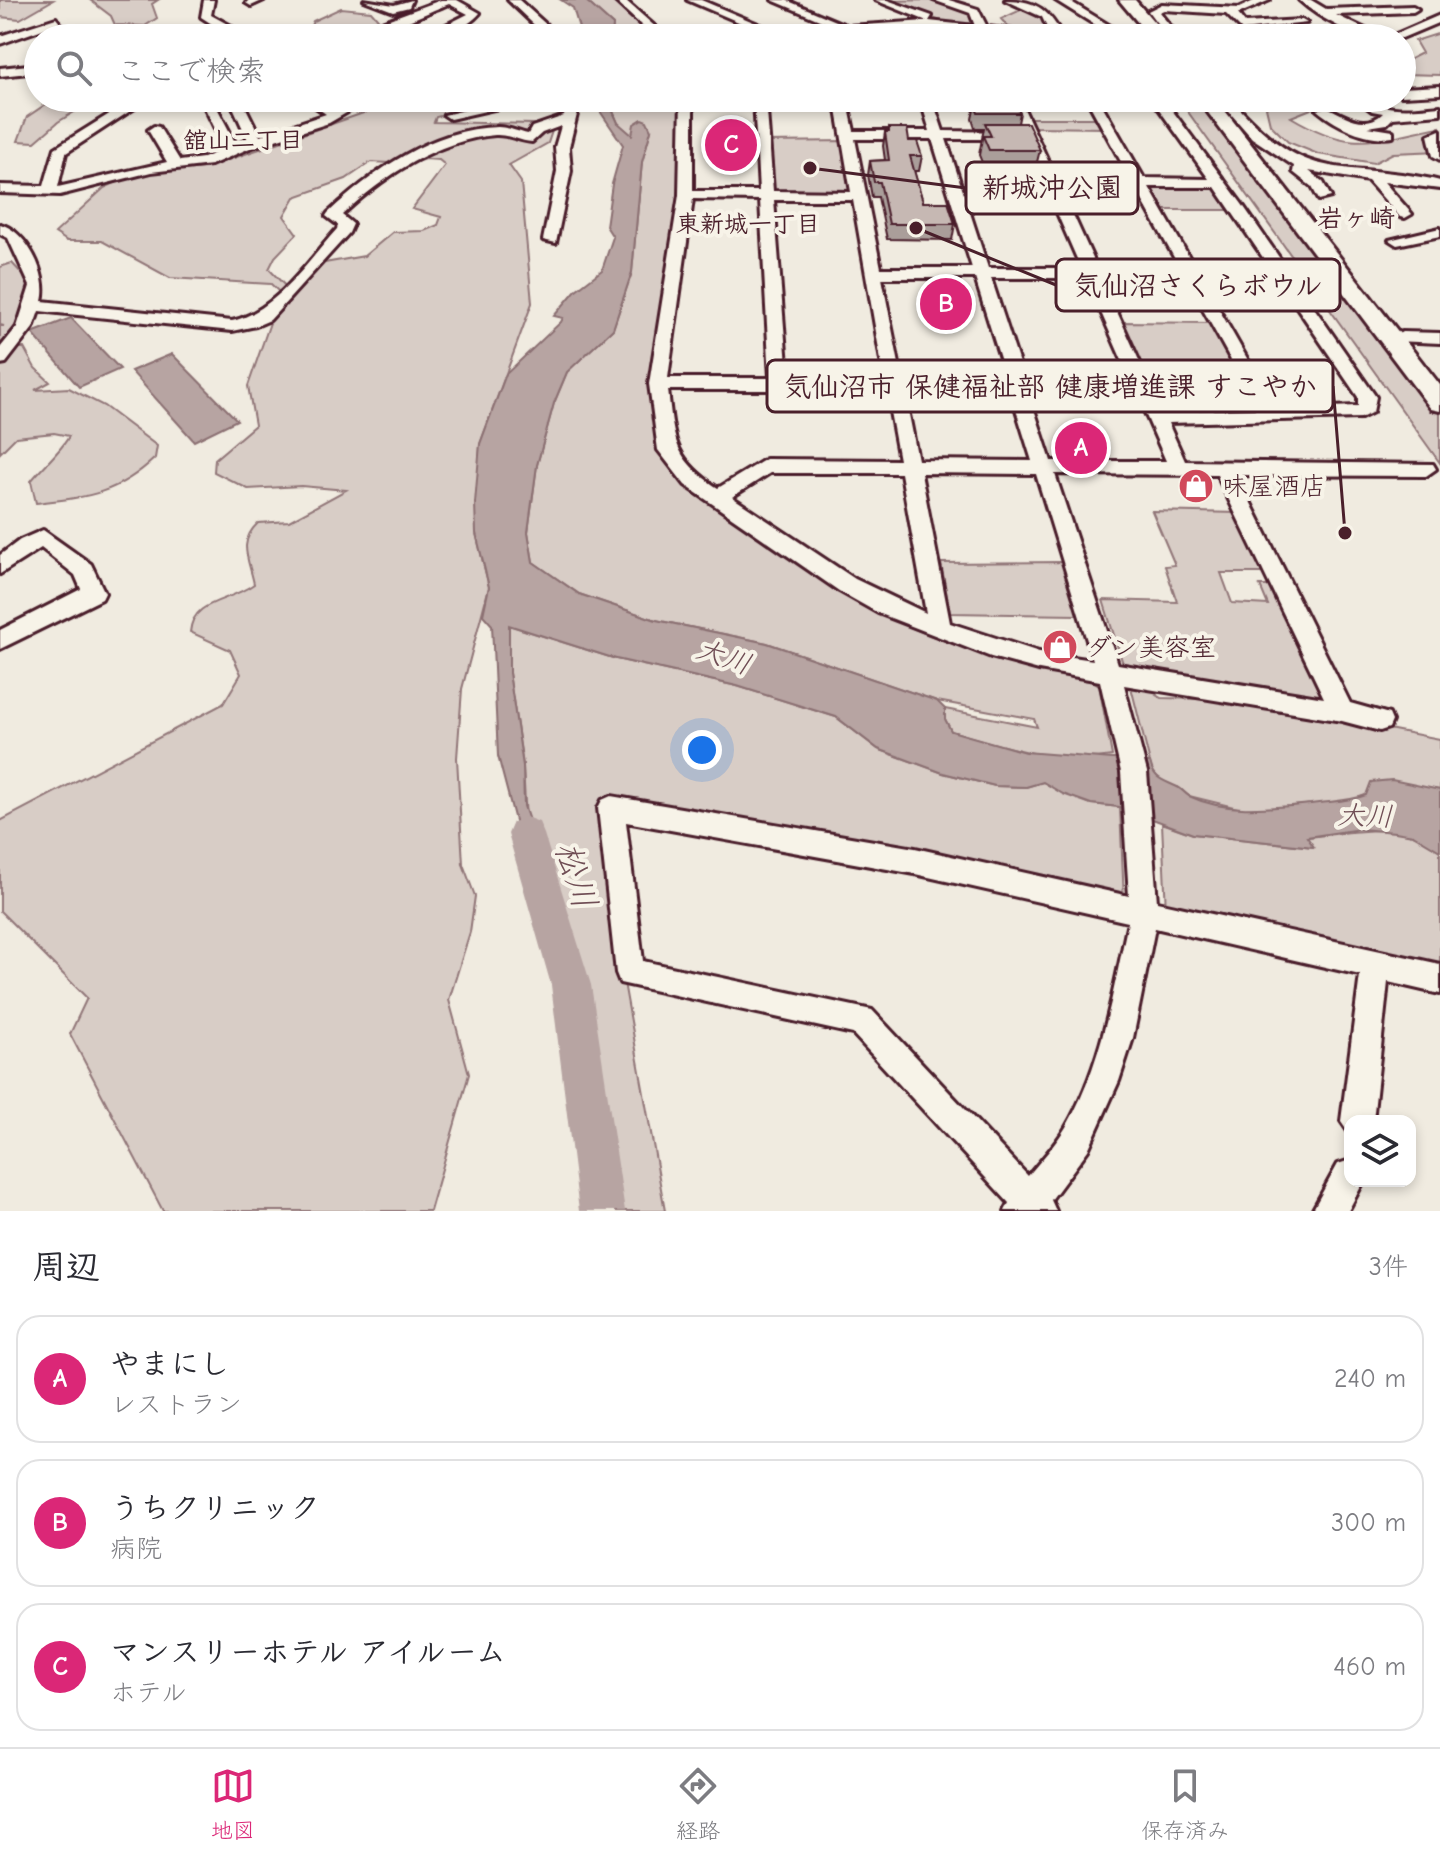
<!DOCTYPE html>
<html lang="ja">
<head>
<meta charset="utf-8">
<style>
	:root { --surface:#fff; --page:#f2f2f3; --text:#2b2b33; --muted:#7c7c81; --line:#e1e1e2; --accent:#db2777 }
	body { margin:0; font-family:"Comic Neue","Klee One",sans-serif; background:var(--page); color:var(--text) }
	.controls { position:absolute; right:24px; bottom:24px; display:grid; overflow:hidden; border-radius:16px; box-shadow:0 4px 12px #0003 }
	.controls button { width:72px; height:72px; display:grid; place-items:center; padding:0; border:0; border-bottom:2px solid var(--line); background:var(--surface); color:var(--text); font:40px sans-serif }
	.you { position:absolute; left:702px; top:750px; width:28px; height:28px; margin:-20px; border:6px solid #fff; border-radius:50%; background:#1a73e8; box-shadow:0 0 0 12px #1a73e833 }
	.badge { display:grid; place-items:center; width:52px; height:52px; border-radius:50%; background:var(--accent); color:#fff; font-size:26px; font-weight:700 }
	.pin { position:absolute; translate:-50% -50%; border:4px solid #fff; box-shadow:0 2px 8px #0006 }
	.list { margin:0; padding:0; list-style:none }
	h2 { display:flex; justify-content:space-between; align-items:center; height:104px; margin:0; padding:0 32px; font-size:34px }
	h2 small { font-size:26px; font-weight:400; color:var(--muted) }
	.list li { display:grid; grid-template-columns:52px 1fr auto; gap:24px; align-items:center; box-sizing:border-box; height:128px; margin:0 16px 16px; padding:0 16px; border:2px solid var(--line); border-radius:24px }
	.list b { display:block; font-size:30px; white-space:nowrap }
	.list p { margin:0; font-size:26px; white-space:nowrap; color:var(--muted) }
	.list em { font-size:26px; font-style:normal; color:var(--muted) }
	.icon { flex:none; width:44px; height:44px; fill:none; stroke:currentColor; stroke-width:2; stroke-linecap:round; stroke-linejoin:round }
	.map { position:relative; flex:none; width:1440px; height:1211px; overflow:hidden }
	.search { position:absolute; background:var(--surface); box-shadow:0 4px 12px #0003; left:24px; right:24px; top:24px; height:88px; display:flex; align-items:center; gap:20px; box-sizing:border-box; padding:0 28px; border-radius:44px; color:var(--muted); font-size:30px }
	.sheet { height:536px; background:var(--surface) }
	nav { display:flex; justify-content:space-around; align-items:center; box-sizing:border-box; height:112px; border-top:2px solid var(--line); background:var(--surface); font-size:22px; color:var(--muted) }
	nav a { display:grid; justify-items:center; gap:4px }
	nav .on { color:var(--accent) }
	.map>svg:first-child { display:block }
	.green { fill:#d8cdc6; stroke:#917678; stroke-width:2; fill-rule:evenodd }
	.water { fill:#b7a4a2; stroke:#8b6f72; stroke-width:2 }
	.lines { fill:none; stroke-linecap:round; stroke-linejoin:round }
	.river { fill:#b7a4a2; fill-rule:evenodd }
	.minor-tunnel { stroke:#cfc2bc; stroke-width:12; stroke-dasharray:12 6; stroke-linecap:butt }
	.minor-casing { stroke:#4a1f2b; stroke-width:6 }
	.highway-casing { stroke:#4a1f2b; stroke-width:6 }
	.minor { fill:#f7f3e8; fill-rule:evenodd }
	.highway { fill:#f7f3e8; fill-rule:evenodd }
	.wall { fill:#aa9e9a; stroke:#4a1f2b; stroke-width:2 }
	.building { fill:#c6b8b3; stroke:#4a1f2b; stroke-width:2 }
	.labels { text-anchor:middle; stroke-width:8; stroke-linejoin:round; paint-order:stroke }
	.far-neighbourhood-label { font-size:24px; font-weight:bold; fill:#4a1f2b; stroke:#f7f3e8 }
	.far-quarter-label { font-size:26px; font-weight:bold; fill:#4a1f2b; stroke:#f7f3e8 }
	.poi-label { font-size:26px; fill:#4a1f2b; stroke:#f7f3e8; text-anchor:start }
	.water-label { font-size:28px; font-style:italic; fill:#704e55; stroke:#f7f3e8 }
	.near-water-label { font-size:34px; font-style:italic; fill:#704e55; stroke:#f7f3e8 }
	.leader { fill:none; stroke:#4a1f2b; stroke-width:3 }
	.callout-dot { fill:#4a1f2b; stroke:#f7f3e8; stroke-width:3 }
	.callout { fill:#f7f3e8; stroke:#4a1f2b; stroke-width:3 }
	.callout-label { font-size:28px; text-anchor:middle; font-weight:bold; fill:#4a1f2b }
</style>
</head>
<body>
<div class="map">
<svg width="1440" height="1211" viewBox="0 0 1440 1211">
	<rect width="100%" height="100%" fill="#f0ebe0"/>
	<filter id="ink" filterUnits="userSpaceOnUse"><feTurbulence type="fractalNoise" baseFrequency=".0125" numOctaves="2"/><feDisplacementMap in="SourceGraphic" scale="16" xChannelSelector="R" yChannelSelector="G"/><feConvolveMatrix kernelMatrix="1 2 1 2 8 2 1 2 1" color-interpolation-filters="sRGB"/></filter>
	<g filter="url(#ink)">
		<!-- green -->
		<path class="green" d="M0,0H53L20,19L0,17Z
			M90,0H158L152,4L157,18L145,26L115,25L111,16Z
			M585,0H615L659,38H612L613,25Z
			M932,0L971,12L974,25L943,22L886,1Z
			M341,8L371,11L378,19L352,38H256L310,28L313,21Z
			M1025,8L1042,15L1052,35L1010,29L1001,19Z
			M1440,33V75L1402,74V63L1422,53L1415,41Z
			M55,98H97L58,122L35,142L18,141L27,117Z
			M425,98H515L436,117L434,122L536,124L552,131L548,143L509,165L521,182L532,303L480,444L476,533L489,587L462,689L457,758L463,864L475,896L470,932L449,1000L469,1074L430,1211H163L70,1034L87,998L0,911V821L223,704L241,674L230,650L190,632C193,599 228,603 254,584C249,559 237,543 258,523L289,521L346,490L301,486L248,489L214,472L215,459L255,425L248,386L272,317L287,300L271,284L170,278L102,241H67L55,233L104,188L136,173L205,168L375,109ZM425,159L439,160L445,165L412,209L441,217L438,225L424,231L393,232L364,256L319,264L290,291L269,269L275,257L297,234L284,216L295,197L346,179L371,162L409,164Z
			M607,98H681L682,195L662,451C730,504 819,587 896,621C942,642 992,658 1041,669C1064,674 1080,671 1099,685L1112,756C1058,765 1003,746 951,731L945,719V709L1037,727L1034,719L937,701L767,643L656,620L579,594L533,562L528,532L537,465L554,403L567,372L613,329L632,272L642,162L651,130L632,136L618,123Z
			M1178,98H1201L1440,413V463Z
			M1284,98L1321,105L1291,117C1355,155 1372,139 1440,127V151L1393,153L1374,163L1318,154L1288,142L1270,124L1266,107Z
			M1029,118H1098L1103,128L1033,127Z
			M847,141L857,194L771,193L766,142Z
			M1148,184H1216L1234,210H1163Z
			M12,263L35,288L0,354V326H4L0,325V267Z
			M1120,322L1213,323L1260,408L1158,406Z
			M9,348H24L35,368L50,382L35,390L69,388L104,406L157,446L155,458C116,495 87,497 36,503L31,481C42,467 63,449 69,436L54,433L16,437L0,453V359Z
			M1152,511L1238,513L1266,573H1221L1232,603L1268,605L1260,586H1273L1333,706L1124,667L1103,600L1177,602L1165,566L1175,565Z
			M1062,562L1078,615L950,613L941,563Z
			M508,625L616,659L737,686L836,717L878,749L943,773L995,786L1026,787L1043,782L1091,804L1120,807L1124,902L601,811L625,988L665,1211H616L604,1113L567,921L526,821L523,765L509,673Z
			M1130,683L1161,689L1156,695L1161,698L1203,699L1204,693L1440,739V790L1380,782L1366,795L1351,801L1271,808L1242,809L1189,796L1178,787L1165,785L1152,771Z
			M1162,823L1193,834L1313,847L1306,837C1350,834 1404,817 1440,851V973L1166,911Z"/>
		<!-- water -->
		<path class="water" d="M561,0H585L613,25L612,38H582L573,8Z
			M591,98H607L618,123L632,135L634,124L642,119L647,121L651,130L642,162L632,272L613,329L567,372L554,403L537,465L528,532L533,562L579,594L656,620L767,643L937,701L945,709V719L951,731L1025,752L1150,762C1154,781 1165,780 1179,788C1183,790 1185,794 1189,796C1227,814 1271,808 1311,804C1330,801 1348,802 1366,795L1371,782L1392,780L1440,790V851L1413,835L1395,832L1360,829L1307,837L1314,847L1193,834L1120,807L1091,804L1063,794L1043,782L1026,787L995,786L943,773L878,749L836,717L737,686L616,659L509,625V673L523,766L524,806L546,870L530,878L498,756L492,625L483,615L489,587L476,533L475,503L480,444L506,374L561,322L563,318L554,316L576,290L602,270L613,237L606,226L612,184L623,145Z
			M71,318L120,369L79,387L32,333Z
			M172,354L237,420L194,441L131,371Z"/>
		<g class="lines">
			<!-- river -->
			<path class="river" d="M526,817L539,822L544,834L591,985L625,1211H579L551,985L508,834L513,822Z"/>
			<!-- minor-tunnel -->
			<path class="minor-tunnel" d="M1136,34H1177"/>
			<defs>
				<path id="minor" d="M204,0H214L211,15L231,26V30L212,38H196L218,28L201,17Z
					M249,0H264L251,6L246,3Z
					M364,0L394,5L412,0L409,7L393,11Z
					M441,0H457L480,13C466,29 442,38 420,38L468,14L449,4C427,12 375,38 356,38L384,21Z
					M508,0H519L561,38H548Z
					M614,0H625L668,38H655Z
					M687,0H701L775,31L836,27L772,0H786L848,26L927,21L875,0H887L932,16L929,21L975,26L970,13L933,0H949L978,9L987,27L1050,34L1042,17L1005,0C1038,0 1049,11 1064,38L990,34L992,38H980L978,33C891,22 802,38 714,38L762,32Z
					M1055,0H1068L1130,38H1116Z
					M1256,0H1270L1238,14L1245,23L1302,20L1307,23L1242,30L1226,14L1164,10L1159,12L1180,38H1168L1148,11L1162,4L1239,8Z
					M1299,0H1311L1326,9L1413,6L1418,9L1413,12L1336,15L1384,38C1355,38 1320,19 1299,0Z
					M1440,15V22L1402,38H1387Z
					M56,18L60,23L0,44V36Z
					M72,32L78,35L75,38H63Z
					M38,64V72L0,76V68Z
					M1440,86V94L1402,96V88Z
					M135,98H150L66,153L58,187L167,162L148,130L154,126L159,127L180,161L203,158L225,149L200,98H212L236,144L248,140L229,98H241L260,136L326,114L302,98H317L336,109L357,98H372L329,123L250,148L211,165L151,172L60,195L0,193V185L44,186L55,148Z
					M518,98H543L450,119L444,115Z
					M569,98H581L569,147L571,171L556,243L543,240L557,171L555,147L561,126L542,133L532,142C519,141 508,134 495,135C437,140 384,176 342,215L353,224L349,233L270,320L256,326L232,331L39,311L33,328L6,363L0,364V348L17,327L30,286L8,238L0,234V224C27,231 49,275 42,301L232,321C276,311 308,261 337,229L338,225L326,216L328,213C373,171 433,128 498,127C508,127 518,132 528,134L532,127L564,116Z
					M681,98H693V191H759L754,98H766L773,191L851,192L835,98H847L854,131H930L920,98H932L943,131L1017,132V138L1012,139H946L988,268H1081L1007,98H1019L1056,178H1130L1086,98H1098L1144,178L1209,179L1151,98H1163L1242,204L1376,397L1373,412L1361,418L1168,423L1185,461L1433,464L1436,469L1426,476L1237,475L1350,703L1389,714L1392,721L1389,728L1380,731L1342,721L1124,685L1147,772L1157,902L1440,964V994L1388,982L1373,1121H1350V1134L1341,1121L1360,975L1155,928L1133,1038L1119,1081L1088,1150L1051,1200L1056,1211H1005L1009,1203L853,1034L620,983L616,973L598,808L602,800L611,796L915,848L1129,896L1121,772L1100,681L1039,670L991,657L878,613L839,591L685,485L658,450L649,384L679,195ZM855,139H932L972,268H881ZM1060,186L1135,187L1258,409L1162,411ZM1149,187H1215L1358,397V406L1276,409ZM693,199L760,200L770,378H668ZM774,200H853L884,378H788ZM882,278H975L1032,461L918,460ZM991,278H1086L1166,461H1051ZM668,390H886L899,460L766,459L718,488C673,458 674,440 668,390ZM770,473H901L926,613L855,579L732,497ZM921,473L1036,474L1093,660L1039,652L950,623ZM1055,474L1217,475L1324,698L1118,664ZM626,822L915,874L1128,922C1113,991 1102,1065 1066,1127C1056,1144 1041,1160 1028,1176L872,1010L643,961Z
					M1217,98H1230C1309,187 1330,159 1432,179L1440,181V189L1384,182L1412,214L1405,218L1400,217L1368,181L1309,171L1323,182L1331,197L1319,200L1312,187L1293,172L1294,166L1252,138Z
					M1355,98C1367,98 1370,101 1380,105C1399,111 1421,108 1440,106V114L1393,118L1387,124L1368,127L1393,131V137C1367,141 1336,126 1317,110L1327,107C1345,116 1366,130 1383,113L1372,111Z
					M1440,130V160L1433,156L1428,135Z
					M1440,228V236L1397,245L1389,240Z
					M1402,332L1440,333V343L1396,341L1394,337Z
					M43,530L91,564L105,593L102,599L0,649V630L81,589L75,575L41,548L0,574V555L20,540Z
					M1350,1160V1181H1364L1348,1211H1312L1338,1164Z"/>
				<path id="highway" d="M1119,0H1135L1168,38H1151Z
					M1197,98H1215L1440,385V411L1431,409Z"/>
			</defs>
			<!-- minor casing -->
			<use href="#minor" class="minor-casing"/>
			<!-- highway casing -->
			<use href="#highway" class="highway-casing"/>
			<!-- minor -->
			<use href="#minor" class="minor"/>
			<!-- highway -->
			<use href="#highway" class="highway"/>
		</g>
		<!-- wall -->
		<path class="wall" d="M975,105L1020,113L1018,123L1040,150L1035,170H985L979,155L984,128H975L972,119Z
			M889,128L909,141L922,156L919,171H914L923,202L955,224L952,240L887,239L878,197H872L868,175L870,161L885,160L883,146L885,132H888Z"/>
		<!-- building -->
		<path class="building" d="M975,105H1016L1020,113H978Z
			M985,123H1028L1040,150H989L983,136H991Z
			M889,128H907L909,141H917L922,156H910L923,202H948L955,224H889L880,182H874L870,161L889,160L885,132H889Z"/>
	</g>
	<!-- icons -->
	<defs>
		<symbol id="shop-disc" viewBox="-11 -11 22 22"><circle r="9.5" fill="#d1495b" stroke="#f7f3e8"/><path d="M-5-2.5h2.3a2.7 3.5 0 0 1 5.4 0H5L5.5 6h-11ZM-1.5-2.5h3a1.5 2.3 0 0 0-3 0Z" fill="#fff"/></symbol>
	</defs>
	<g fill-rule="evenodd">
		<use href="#shop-disc" x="1176" y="466" width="40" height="40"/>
		<use href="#shop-disc" x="1040" y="627" width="40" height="40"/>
	</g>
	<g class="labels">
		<!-- far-neighbourhood labels -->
		<g class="far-neighbourhood-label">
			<text x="243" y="148">舘山二丁目</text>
			<text x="748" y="232">東新城一丁目</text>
		</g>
		<!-- far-quarter labels -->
		<g class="far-quarter-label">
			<text x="1356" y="227">岩ヶ崎</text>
		</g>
		<!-- poi labels -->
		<g class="poi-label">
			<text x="1222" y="495">味屋酒店</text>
			<text x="1086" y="656">ダン美容室</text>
		</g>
		<!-- water labels -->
		<g class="water-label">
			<text transform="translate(724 656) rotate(19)" y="10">大川</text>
			<text transform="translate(1365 815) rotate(2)" y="10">大川</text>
		</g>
		<!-- near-water labels -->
		<g class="near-water-label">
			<text transform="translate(577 875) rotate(73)" y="12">松川</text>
		</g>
	</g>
	<!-- callouts -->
	<path class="leader" d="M810 168L966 188M916 228L1056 285M1345 533L1333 386"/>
	<g class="callout-dot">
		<circle cx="810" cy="168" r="8"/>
		<circle cx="916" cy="228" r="8"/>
		<circle cx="1345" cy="533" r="8"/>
	</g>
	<g class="callout">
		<rect x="966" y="162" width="172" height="52" rx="8"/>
		<rect x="1056" y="259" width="284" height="52" rx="8"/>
		<rect x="767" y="360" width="566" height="52" rx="8"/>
	</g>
	<g class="callout-label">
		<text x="1052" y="197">新城沖公園</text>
		<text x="1198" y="295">気仙沼さくらボウル</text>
		<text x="1050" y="396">気仙沼市 保健福祉部 健康増進課 すこやか</text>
	</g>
</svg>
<div class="controls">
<button><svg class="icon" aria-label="layers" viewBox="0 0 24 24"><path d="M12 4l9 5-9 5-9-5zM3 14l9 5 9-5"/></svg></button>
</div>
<div class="you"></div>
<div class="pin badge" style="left:1081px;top:448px">A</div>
<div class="pin badge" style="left:946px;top:304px">B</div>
<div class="pin badge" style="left:731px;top:145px">C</div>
<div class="search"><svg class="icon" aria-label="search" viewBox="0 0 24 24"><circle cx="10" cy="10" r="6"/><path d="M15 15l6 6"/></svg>ここで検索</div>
</div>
<section class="sheet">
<h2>周辺<small>3件</small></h2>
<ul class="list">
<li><span class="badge">A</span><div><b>やまにし</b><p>レストラン</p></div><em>240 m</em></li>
<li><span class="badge">B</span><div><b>うちクリニック</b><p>病院</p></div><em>300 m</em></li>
<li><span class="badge">C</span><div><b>マンスリーホテル アイルーム</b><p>ホテル</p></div><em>460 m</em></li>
</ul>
</section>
<nav>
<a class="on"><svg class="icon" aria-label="map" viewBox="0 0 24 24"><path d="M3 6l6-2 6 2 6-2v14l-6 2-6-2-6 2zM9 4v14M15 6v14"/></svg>地図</a>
<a><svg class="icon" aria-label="directions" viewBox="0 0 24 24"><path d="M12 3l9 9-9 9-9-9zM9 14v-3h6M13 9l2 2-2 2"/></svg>経路</a>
<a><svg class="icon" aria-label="saved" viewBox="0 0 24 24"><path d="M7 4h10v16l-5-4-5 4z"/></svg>保存済み</a>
</nav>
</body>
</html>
